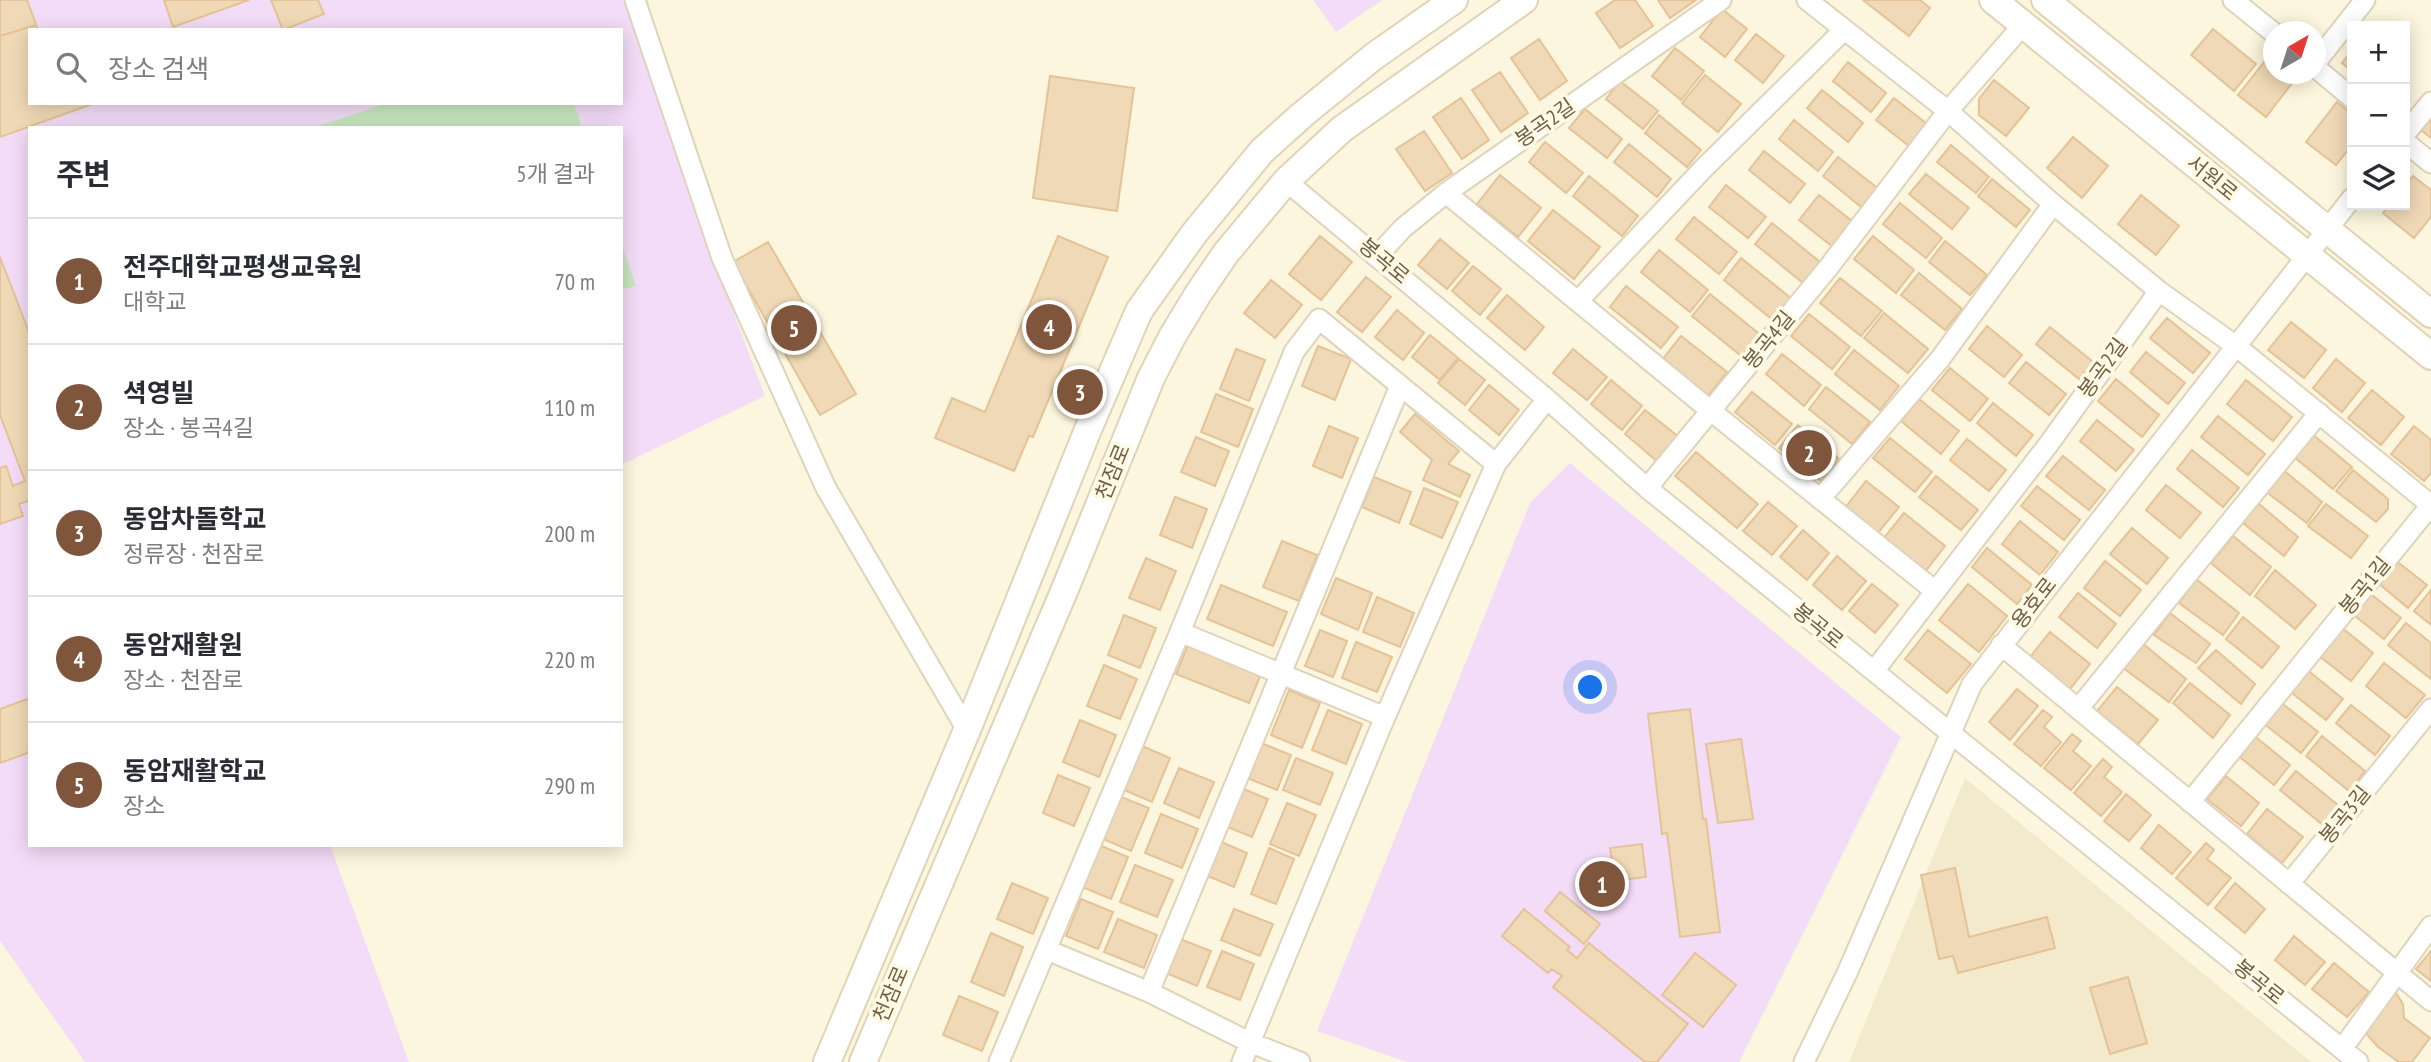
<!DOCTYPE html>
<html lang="ko">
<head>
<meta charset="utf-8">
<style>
	:root { --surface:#fff; --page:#f2f2f3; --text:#2b2b33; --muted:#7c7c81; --line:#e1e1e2; --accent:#7f553b }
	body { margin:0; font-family:"PT Sans Narrow","Noto Sans KR",sans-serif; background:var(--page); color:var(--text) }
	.controls { position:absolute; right:21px; top:21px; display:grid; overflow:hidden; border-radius:0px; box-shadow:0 4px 18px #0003 }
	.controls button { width:63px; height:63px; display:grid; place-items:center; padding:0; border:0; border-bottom:2px solid var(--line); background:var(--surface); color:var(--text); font:35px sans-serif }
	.compass { position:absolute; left:2263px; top:21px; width:63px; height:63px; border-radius:50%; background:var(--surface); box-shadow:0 4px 18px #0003; rotate:39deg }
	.you { position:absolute; left:1591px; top:688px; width:24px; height:24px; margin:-18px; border:5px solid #fff; border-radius:50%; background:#1a73e8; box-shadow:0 0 0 10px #1a73e833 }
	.badge { display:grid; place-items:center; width:46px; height:46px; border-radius:50%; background:var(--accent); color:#fff; font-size:23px; font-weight:700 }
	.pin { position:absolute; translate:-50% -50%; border:4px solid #fff; box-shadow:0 2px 7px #0006 }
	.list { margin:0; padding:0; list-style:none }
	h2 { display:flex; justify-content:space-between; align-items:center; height:91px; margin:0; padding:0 28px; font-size:30px }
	h2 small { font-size:23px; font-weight:400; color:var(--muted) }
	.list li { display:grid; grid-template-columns:46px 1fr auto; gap:21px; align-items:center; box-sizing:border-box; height:126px; padding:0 28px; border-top:2px solid var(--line) }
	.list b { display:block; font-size:26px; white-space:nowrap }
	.list p { margin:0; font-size:23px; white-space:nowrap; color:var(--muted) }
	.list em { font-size:23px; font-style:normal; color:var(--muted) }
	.icon { flex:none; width:38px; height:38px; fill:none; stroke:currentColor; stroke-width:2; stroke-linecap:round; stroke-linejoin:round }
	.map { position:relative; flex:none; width:2431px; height:1062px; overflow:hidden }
	.search { position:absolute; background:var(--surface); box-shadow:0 4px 18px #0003; left:28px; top:28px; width:595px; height:77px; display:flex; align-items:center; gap:18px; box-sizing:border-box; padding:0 24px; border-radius:0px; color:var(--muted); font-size:26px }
	.panel { position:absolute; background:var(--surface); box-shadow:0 4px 18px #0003; left:28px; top:126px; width:595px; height:721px; border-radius:0px }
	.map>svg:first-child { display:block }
	.residential { fill:#f3e9cd }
	.education { fill:#f3dcf7; fill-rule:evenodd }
	.green { fill:#c7e8be }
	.building { fill:#f0d9b6; stroke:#e3c397; stroke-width:2 }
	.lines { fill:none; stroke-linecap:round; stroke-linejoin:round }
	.street-casing { stroke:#dfd3bb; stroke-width:23 }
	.secondary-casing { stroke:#e1d3b6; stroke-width:30 }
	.street { stroke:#fff; stroke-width:19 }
	.secondary { stroke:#fff; stroke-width:26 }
	.labels { text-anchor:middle; stroke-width:7; stroke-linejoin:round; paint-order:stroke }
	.street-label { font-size:21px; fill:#715e47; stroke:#fffae4 }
</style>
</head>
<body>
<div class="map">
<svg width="2431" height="1062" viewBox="0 0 2431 1062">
	<rect width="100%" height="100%" fill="#fcf6de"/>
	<!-- residential -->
	<path class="residential" d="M1965,778L2311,1062H1849Z"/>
	<!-- education -->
	<path class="education" d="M0,0H625L730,303L765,396L621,465V128H30V845H330L409,1062H85L0,941ZM30,30H621V103H30Z
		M1313,0H1382L1336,32Z
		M1570,463L1901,737L1739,1062H1407L1317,1031L1530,503Z"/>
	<!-- green -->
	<path class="green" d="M388,103H574L582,128H312Z
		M621,243L636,286L621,290Z"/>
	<!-- building -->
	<path class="building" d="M0,0H27L38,30H30V103H95L0,137Z
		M164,0H249L173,27Z
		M164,0H249L173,27Z
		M271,0H318L324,14L283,30Z
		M1615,0H1635L1653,26L1620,48L1596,13Z
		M1658,0H1696L1670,18Z
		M1863,0H1920L1930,8L1909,36Z
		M1722,9L1747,29L1725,57L1700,37Z
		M36,25L38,30H30V103H95L0,137V36Z
		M2213,29L2256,64L2234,91L2191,55Z
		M1756,34L1784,56L1763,83L1735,60Z
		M1539,39L1567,81L1540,100L1511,58Z
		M1675,48L1704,71L1681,100L1652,76Z
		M2352,50V71L2342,63Z
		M2269,56L2274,60V74H2290L2296,78L2266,117L2238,95Z
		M1848,62L1886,93L1871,112L1833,81Z
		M1500,72L1528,113L1501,132L1472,90Z
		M1705,75L1741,104L1718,132L1682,103Z
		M1050,76L1134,88L1117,211L1033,198Z
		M1994,80L2029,108L2006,136L1979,115V99Z
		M1620,81L1658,111L1643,129L1606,99Z
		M1822,90L1863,123L1848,142L1807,108Z
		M1461,98L1489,140L1462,159L1433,117Z
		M1894,98L1932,128L1914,150L1876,120Z
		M2337,102L2352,114V145L2336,165L2306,142Z
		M1585,109L1622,139L1607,158L1569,128Z
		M1659,115L1701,150L1687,167L1645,133Z
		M2431,119V138L2421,130Z
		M1794,120L1833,152L1818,171L1779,139Z
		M1424,131L1452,173L1425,191L1396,149Z
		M2073,137L2108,166L2082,198L2047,168Z
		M1545,142L1583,173L1566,193L1529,162Z
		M1629,144L1671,179L1657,197L1614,162Z
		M1951,145L1989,177L1976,193L1937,162Z
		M1764,151L1805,184L1790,203L1749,170Z
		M1838,157L1881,191L1865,210L1823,176Z
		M1926,174L1969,208L1952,229L1909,194Z
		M1500,175L1541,208L1518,237L1477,204Z
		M1589,176L1638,216L1622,236L1573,196Z
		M2413,176L2431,190V217L2414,238L2383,213L2389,205H2405V186Z
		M1992,179L2030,210L2016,227L1978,196Z
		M1726,185L1766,217L1748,238L1709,207Z
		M1819,195L1853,222L1833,247L1799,220Z
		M2141,195L2179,226L2156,255L2118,224Z
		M1900,203L1942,238L1926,258L1883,224Z
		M1553,210L1600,247L1574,279L1528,241Z
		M1694,217L1737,252L1719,274L1676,239Z
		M1772,223L1820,262L1803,283L1755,244Z
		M1058,236L1108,257L1033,437L1029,436L1014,471L935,438L952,398L985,412Z
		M1320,236L1352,262L1321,300L1289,274Z
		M1873,236L1914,270L1896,293L1854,259Z
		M1440,239L1469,263L1447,289L1418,265Z
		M1945,241L1987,275L1970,295L1929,262Z
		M768,242L856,394L820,415L733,262Z
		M1659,250L1708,290L1690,312L1641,272Z
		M0,257L30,335V500L19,504L23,516L0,524V468L6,466L13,486L25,481L0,415Z
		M0,257L30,335V500L19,504L23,516L0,524V468L6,466L13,486L25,481L0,415Z
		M1741,258L1792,299L1774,321L1724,280Z
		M1473,266L1501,289L1480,315L1452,291Z
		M1919,273L1962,309L1945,330L1901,295Z
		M1366,277L1391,297L1362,332L1337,312Z
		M1840,278L1882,311L1861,336L1820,303Z
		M1271,280L1302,305L1275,338L1244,313Z
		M1626,286L1678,327L1661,348L1610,307Z
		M1710,294L1763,337L1745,359L1692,316Z
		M1507,295L1544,327L1525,350L1487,318Z
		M1397,310L1424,333L1403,360L1375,337Z
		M1884,313L1928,349L1908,373L1864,338Z
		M1809,314L1850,347L1832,369L1791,336Z
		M2167,318L2210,353L2193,373L2150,338Z
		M2291,322L2326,350L2304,378L2268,350Z
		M1987,326L2022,355L2004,377L1969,349Z
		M2050,327L2093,362L2079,379L2036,344Z
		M1430,335L1458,358L1440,380L1412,357Z
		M1681,336L1727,372L1707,397L1662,360Z
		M1318,346L1351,359L1335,400L1302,386Z
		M1236,349L1265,360L1249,401L1220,389Z
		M1573,349L1607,377L1587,400L1553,373Z
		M1854,350L1899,386L1880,410L1835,374Z
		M2146,352L2185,383L2168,404L2130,372Z
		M1782,354L1821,385L1804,406L1766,374Z
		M1459,359L1485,380L1465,405L1438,383Z
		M2336,359L2365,383L2342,412L2313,388Z
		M2026,362L2066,394L2049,415L2009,383Z
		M1950,368L1988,399L1970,421L1932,390Z
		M2116,379L2159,415L2142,437L2098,401Z
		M1611,380L1642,406L1622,430L1591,404Z
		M2246,380L2292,417L2273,441L2227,404Z
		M1489,385L1519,410L1499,435L1469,410Z
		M1826,387L1870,422L1852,444L1809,409Z
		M2372,390L2404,417L2381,445L2348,418Z
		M1752,392L1792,424L1775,445L1735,412Z
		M1216,394L1253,409L1238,447L1201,432Z
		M1919,399L1959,431L1941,454L1901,421Z
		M1993,403L2033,435L2016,456L1977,423Z
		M1645,410L1680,438L1659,463L1625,434Z
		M1415,414L1459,451L1448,464L1470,475L1460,497L1423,480L1432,460L1400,432Z
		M2218,416L2265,454L2248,475L2201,437Z
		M2097,420L2134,450L2116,471L2080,441Z
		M1798,425L1839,459L1821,481L1779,448Z
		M1329,426L1358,438L1342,478L1313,466Z
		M2414,426L2431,440V473L2424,481L2391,454Z
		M2311,433L2352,467L2333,489L2293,456Z
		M1196,437L1229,451L1215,486L1181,472Z
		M1890,438L1932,472L1915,492L1873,458Z
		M1967,439L2006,470L1989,491L1950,460Z
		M2192,450L2239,488L2223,507L2177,469Z
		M1696,452L1758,504L1737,528L1675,476Z
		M2063,456L2105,490L2089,510L2046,476Z
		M2282,469L2322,502L2307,523L2264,490Z
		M2353,470L2388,499V509L2376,522L2336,491Z
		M1936,476L1978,510L1961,530L1919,497Z
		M1374,477L1411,492L1399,523L1362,507Z
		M1866,481L1899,507L1877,534L1845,508Z
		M2166,485L2201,513L2180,538L2146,510Z
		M2037,486L2080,520L2064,540L2021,506Z
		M1424,488L1458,502L1442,538L1410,524Z
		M1175,497L1207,509L1192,548L1160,535Z
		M1768,502L1797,526L1772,555L1743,531Z
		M2258,503L2298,537L2284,556L2243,523Z
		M2326,504L2368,536L2351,558L2308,526Z
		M1904,513L1945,546L1925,572L1884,538Z
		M2020,521L2058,552L2040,575L2002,544Z
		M2132,528L2168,558L2147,584L2110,554Z
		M1803,530L1829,553L1807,580L1780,557Z
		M2233,536L2271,567L2250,595L2211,563Z
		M1282,541L1317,555L1299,601L1263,587Z
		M1987,548L2032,585L2017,604L1972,567Z
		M1837,556L1866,581L1842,610L1813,585Z
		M1146,558L1176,571L1160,610L1129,598Z
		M2395,560L2427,585L2408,608L2377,582Z
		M2105,561L2141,590L2120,616L2084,588Z
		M2275,570L2316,605L2295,629L2255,596Z
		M1336,578L1372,593L1358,630L1321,614Z
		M2196,579L2239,613L2223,635L2179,603Z
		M1872,584L1898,605L1875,633L1849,611Z
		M1968,584L2007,616L1979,652L1939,620Z
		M1221,585L1287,612L1273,646L1207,619Z
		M2431,590V625L2414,611Z
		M2367,591L2401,618L2384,639L2350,612Z
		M2078,593L2116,624L2097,648L2059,617Z
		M1377,597L1414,613L1400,647L1363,632Z
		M2170,613L2210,644L2196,663L2154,635Z
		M1124,615L1156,628L1140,668L1108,655Z
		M2243,617L2279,647L2262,668L2226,639Z
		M2406,623L2431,643V679L2388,645Z
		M2341,627L2373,653L2351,681L2318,655Z
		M1320,630L1347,641L1333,677L1305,666Z
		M1928,630L1971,664L1947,693L1905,659Z
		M2050,632L2090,664L2070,689L2030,657Z
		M1356,642L1392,657L1377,692L1342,678Z
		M2142,643L2186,679L2169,702L2122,667Z
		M1188,645L1261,674L1249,703L1176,674Z
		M2216,650L2255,684L2241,704L2198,668Z
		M2384,663L2425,695L2406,718L2366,686Z
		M1104,665L1137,679L1120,719L1087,706Z
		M2305,668L2343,699L2326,720L2287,689Z
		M2190,683L2230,715L2213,738L2173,703Z
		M2117,687L2158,720L2138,744L2097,711Z
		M2017,689L2038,706L2010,740L1989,722Z
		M1289,690L1320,703L1302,748L1271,735Z
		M30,698V752L0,763V709Z
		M2279,701L2318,732L2301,753L2262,722Z
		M2351,705L2390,736L2375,755L2336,723Z
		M1690,709L1703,819H1706L1720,932L1680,937L1667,833L1662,834L1648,714Z
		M1328,710L1362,724L1346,764L1312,750Z
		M2043,710L2052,717L2044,727L2061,742L2041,766L2014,744Z
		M1080,720L1116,735L1099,777L1063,762Z
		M2072,734L2081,741L2073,751L2091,766L2071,790L2044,768Z
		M2252,734L2290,765L2274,785L2236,754Z
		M2322,736L2365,771L2349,791L2306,756Z
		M1741,739L1753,819L1718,823L1706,744Z
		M1261,743L1291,755L1277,790L1247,778Z
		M1142,746L1170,758L1152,802L1124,790Z
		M1296,758L1333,773L1320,805L1283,790Z
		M2103,759L2112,767L2104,777L2122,792L2101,816L2074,793Z
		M1179,768L1214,782L1199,818L1164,803Z
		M2296,771L2339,806L2323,825L2280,790Z
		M1058,775L1090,788L1074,826L1043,813Z
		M2226,776L2259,803L2241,826L2207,799Z
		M1241,788L1268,799L1252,837L1225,826Z
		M2126,794L2151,815L2129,841L2104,821Z
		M1121,797L1149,808L1131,851L1103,839Z
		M1287,803L1316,815L1299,856L1270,844Z
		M2267,809L2303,837L2282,863L2247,834Z
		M1161,814L1198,829L1182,868L1145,853Z
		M2159,825L2191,852L2172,874L2141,848Z
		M1219,841L1247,853L1234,887L1205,875Z
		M2206,843L2214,850L2207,859L2231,878L2208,905L2176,878Z
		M1642,844L1646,877L1615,881L1610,848Z
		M1099,845L1128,857L1111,899L1082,887Z
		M1269,848L1294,859L1276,904L1251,894Z
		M1135,865L1173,880L1157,917L1120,902Z
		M1955,868L1969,937L2047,917L2055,948L1958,973L1953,956L1939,959L1921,875Z
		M1012,883L1048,898L1033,934L997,919Z
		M2235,883L2265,909L2245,933L2215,908Z
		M1560,892L1600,924L1584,944L1545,911Z
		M1081,899L1113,912L1098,949L1066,936Z
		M1234,909L1273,924L1260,956L1221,940Z
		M1524,909L1570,947L1567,950L1577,958L1589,943L1688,1024L1657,1062H1645L1553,987L1562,976L1552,969L1548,973L1502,936Z
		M1118,919L1157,935L1144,968L1104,952Z
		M991,933L1023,947L1004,996L971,982Z
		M2294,936L2325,962L2305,985L2275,960Z
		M1180,939L1211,951L1197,986L1166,973Z
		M1222,951L1254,964L1240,1000L1207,987Z
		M2431,951V981L2416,969Z
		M1695,953L1736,985L1703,1027L1662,995Z
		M2334,963L2369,992L2347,1017L2312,989Z
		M2128,977L2147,1043L2110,1054L2090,988Z
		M2394,990L2403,1004L2404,1018L2430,1038L2412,1062H2399L2378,1047L2364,1031Z
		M959,996L998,1012L982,1051L943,1035Z"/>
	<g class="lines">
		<defs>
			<path id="street" d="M635,0L722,258L826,488L967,730
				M1807,0L1948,111L2053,204L2159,291L2236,346L2431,505
				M2233,0L2274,33
				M2316,62L2365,0
				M2316,68L2352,98
				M2405,134L2431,102
				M2405,142L2431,163
				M1286,181L1547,399L1647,488L2358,1062
				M1446,193L1711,411L1935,591
				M1378,255L1403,228L1446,193L1721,0
				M1578,301L1704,168L1844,30
				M1647,488L1828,268L1948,111L2023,25
				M1820,499L1940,359L2053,204
				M1180,632L1385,717
				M2001,645L2431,1001
				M1874,671L2048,445L2159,291
				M2078,709L2319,413
				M2190,802L2431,505
				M2289,884L2431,709
				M1047,950L1149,992L1249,1042L1300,1062
				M1149,992L1400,386
				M2342,1049L2431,926
				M999,1062L1180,632L1294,352L1319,319L1496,464
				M1242,1062L1385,717L1496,464L1547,399
				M1804,1062L1848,971L1972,684L2352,198"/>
			<path id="secondary" d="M1993,0L2431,356
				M2045,0L2431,314
				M827,1062L967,730L1089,427L1139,311L1193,235L1262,151L1302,115L1373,57L1454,0
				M863,1062L1065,589L1151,378L1172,337L1198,294L1226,253L1286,181L1342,129L1524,0"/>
		</defs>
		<!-- street casing -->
		<use href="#street" class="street-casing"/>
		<!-- secondary casing -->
		<use href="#secondary" class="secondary-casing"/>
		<!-- street -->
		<use href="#street" class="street"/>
		<!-- secondary -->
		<use href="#secondary" class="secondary"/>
	</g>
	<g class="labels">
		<!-- street labels -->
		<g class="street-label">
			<text transform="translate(1545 123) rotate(-35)" y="7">봉곡2길</text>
			<text transform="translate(2212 178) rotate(39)" y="7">서원로</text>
			<text transform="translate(1384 261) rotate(40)" y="7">봉곡로</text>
			<text transform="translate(1769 340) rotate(-51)" y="7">봉곡4길</text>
			<text transform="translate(2103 368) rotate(-54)" y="7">봉곡2길</text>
			<text transform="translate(1113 472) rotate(-68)" y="7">천잠로</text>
			<text transform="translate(2365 586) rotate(-51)" y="7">봉곡1길</text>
			<text transform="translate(2034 603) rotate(-52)" y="7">용호로</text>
			<text transform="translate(1818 626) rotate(39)" y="7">봉곡로</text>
			<text transform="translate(2345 815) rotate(-51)" y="7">봉곡3길</text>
			<text transform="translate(2259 982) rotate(39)" y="7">봉곡로</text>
			<text transform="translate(891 994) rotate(-67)" y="7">천잠로</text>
		</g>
	</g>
</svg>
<div class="controls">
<button>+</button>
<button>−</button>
<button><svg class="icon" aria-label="layers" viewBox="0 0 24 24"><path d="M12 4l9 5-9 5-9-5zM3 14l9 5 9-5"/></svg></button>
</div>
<svg class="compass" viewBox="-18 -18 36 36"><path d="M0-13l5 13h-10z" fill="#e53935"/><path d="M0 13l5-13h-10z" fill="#7c7c81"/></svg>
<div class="you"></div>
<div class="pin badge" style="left:1602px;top:884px">1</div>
<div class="pin badge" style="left:1809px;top:453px">2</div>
<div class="pin badge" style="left:1080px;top:392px">3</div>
<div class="pin badge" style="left:1049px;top:327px">4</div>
<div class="pin badge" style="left:794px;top:328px">5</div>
<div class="search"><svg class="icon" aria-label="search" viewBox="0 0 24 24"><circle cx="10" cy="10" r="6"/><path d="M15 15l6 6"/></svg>장소 검색</div>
<section class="panel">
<h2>주변<small>5개 결과</small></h2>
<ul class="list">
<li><span class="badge">1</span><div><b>전주대학교평생교육원</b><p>대학교</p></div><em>70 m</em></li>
<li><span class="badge">2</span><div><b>셕영빌</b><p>장소 · 봉곡4길</p></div><em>110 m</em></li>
<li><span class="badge">3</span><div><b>동암차돌학교</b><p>정류장 · 천잠로</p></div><em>200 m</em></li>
<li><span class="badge">4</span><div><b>동암재활원</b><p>장소 · 천잠로</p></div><em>220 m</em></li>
<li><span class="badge">5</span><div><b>동암재활학교</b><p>장소</p></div><em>290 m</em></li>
</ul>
</section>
</div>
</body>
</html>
